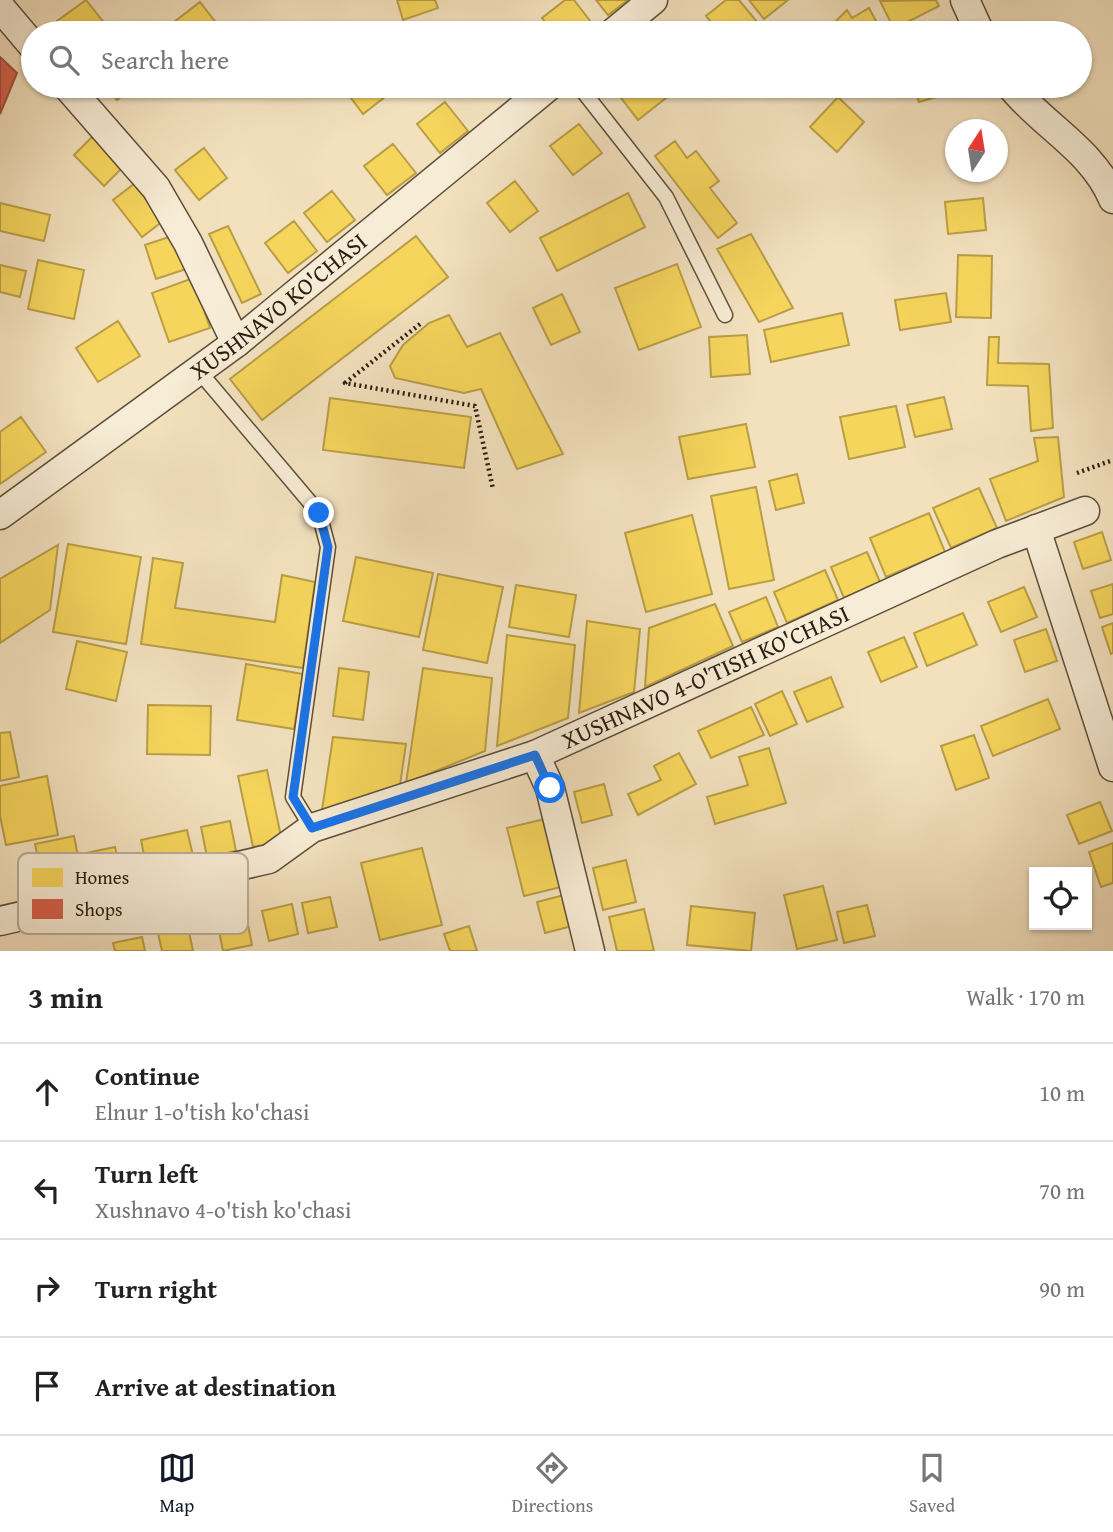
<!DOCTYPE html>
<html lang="en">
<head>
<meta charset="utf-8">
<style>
	:root { --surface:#fff; --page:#f2f2f2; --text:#222; --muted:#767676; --line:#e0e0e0; --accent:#111827 }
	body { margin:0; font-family:"Gentium Book Plus",serif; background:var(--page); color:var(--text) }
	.controls { position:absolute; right:21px; bottom:21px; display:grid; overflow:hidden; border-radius:0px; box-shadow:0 2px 5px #0004 }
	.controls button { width:63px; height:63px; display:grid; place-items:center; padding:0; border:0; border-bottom:2px solid var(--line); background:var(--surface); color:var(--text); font:35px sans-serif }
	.compass { position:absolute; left:945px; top:119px; width:63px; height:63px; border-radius:50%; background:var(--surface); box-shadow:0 2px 5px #0004; rotate:12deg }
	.stop { position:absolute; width:21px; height:21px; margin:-16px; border:5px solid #1a73e8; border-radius:50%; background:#fff }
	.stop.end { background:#1a73e8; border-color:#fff; box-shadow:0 2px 7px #0008 }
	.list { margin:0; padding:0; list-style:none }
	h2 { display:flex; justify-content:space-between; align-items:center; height:91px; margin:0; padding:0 28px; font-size:30px }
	h2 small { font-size:23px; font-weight:400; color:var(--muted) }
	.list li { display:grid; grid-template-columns:46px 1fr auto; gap:21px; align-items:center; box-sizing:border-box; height:98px; padding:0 28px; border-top:2px solid var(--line) }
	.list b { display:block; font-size:26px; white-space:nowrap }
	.list p { margin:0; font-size:23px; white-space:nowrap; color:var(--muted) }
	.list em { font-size:23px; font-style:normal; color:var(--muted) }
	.icon { flex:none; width:38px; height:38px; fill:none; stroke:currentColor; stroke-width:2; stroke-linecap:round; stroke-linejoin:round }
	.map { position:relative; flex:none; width:1113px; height:951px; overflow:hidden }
	.search { position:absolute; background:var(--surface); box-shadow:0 2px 5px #0004; left:21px; right:21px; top:21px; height:77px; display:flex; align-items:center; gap:18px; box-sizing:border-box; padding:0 24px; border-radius:38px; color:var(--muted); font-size:26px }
	.sheet { height:483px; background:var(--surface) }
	nav { display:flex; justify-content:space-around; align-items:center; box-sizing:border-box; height:98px; border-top:2px solid var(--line); background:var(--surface); font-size:19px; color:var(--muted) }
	nav a { display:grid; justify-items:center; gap:4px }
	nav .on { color:var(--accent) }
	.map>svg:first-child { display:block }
	.homes { fill:#f6d55c; stroke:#b99e46; stroke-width:2 }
	.shops { fill:#d6604d; stroke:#a34c3b; stroke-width:2 }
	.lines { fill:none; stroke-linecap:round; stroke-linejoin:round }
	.lane-casing { stroke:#5d4e3c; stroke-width:17 }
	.street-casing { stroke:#5d4e3c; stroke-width:31 }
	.path { stroke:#2b1d11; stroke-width:4.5; stroke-dasharray:2 3.5; stroke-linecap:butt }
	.lane { stroke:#f7ecd5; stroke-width:14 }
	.street { stroke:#f7ecd5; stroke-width:28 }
	.route { stroke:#1a73e8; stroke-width:9 }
	.labels { text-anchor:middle; stroke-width:7; stroke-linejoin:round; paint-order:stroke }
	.street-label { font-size:24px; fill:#2b1d11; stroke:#f7ecd5 }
	.key { fill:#f7ecd5; stroke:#baae9a; stroke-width:2 }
	.key-label { font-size:19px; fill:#2b1d11 }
</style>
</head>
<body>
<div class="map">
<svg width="1113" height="951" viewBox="0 0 1113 951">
	<rect width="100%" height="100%" fill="#f3e1be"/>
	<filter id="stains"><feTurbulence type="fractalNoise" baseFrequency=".00286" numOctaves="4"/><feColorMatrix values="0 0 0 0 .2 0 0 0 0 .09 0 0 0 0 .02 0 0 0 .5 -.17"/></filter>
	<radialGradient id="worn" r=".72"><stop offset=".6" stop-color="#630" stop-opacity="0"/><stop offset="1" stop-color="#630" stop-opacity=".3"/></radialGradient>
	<!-- homes -->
	<path class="homes" d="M86,0L109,29L103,33H66L57,21Z
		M397,0H435L438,8L403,20Z
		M565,0H574L594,26L584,33H554L542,18Z
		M596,0H628L608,15Z
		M726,0H739L758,23L745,33H720L706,16Z
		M749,0H788L764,19Z
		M936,0L939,6L894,29L880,1Z
		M200,2L224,33H168L165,29Z
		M869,8L882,32L881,33H843L833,24L847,10L852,18Z
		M106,86H135L117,100Z
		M342,86H385L390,93L363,114Z
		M620,86H657L666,98L638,120L615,90Z
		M913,86H975L919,102Z
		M838,97L864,122L837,152L810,127Z
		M445,102L468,131L440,153L417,124Z
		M579,124L602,153L573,175L550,146Z
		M96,133L126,164L104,186L74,155Z
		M675,141L687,158L696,151L719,181L710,188L737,223L718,238L655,156Z
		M393,144L416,173L387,195L364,166Z
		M204,148L227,178L199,200L175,170Z
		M515,181L538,211L510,232L487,203Z
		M134,184L163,221L142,237L113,200Z
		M332,191L355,220L327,242L304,213Z
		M628,193L645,227L557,271L540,238Z
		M983,198L986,230L948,234L945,202Z
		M0,203L50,215L44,241L0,231Z
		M294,221L317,251L288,273L265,243Z
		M228,226L261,294L242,303L209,234Z
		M178,234L189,268L156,279L145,245Z
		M751,234L793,308L759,322L717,249Z
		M416,236L448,277L262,420L230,379Z
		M958,255L992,256L991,318L956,317Z
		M38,260L84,270L74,319L28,309Z
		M677,264L701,327L639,350L615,288Z
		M0,265L26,271L20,297L0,292Z
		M193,278L210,328L169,342L152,293Z
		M946,293L951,322L900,330L895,300Z
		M562,294L580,332L551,345L533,308Z
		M842,313L849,345L771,362L764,330Z
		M449,315L467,347L500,333L563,454L517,469L481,389L464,393L395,378L390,366L403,345L429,323Z
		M118,321L140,356L98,382L76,348Z
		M747,335L750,374L711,377L709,337Z
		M989,337H999L998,363L1049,364L1053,428L1031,431L1028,386L987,385Z
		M944,397L952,429L915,437L907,405Z
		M330,398L471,417L464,468L323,450Z
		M896,406L905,447L849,459L840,417Z
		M21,417L46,452L0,484V432Z
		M746,424L755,467L688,479L679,437Z
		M1058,437L1064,497L1006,521L990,479L1038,461L1034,438Z
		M797,474L804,503L776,510L769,481Z
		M756,487L774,580L729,589L711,496Z
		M979,488L997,528L951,548L933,508Z
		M929,513L945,552L886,577L870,538Z
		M692,515L712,594L646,612L625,533Z
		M1102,532L1111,560L1083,569L1074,542Z
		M68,544L141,557L126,644L53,632Z
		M58,545L50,610L0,643V579Z
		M867,552L880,582L844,598L831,567Z
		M356,557L433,573L419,637L343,621Z
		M153,558L183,563L175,608L275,622L282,575L315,582L303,668L141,644Z
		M825,570L838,600L787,623L774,592Z
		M438,574L503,587L487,663L423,650Z
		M1113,584V614L1100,618L1091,591Z
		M516,585L576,595L569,637L509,627Z
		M1024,587L1037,617L1001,632L988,602Z
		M766,597L778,627L742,642L729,612Z
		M715,604L733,646L645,687L649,628Z
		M963,613L977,645L927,666L914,633Z
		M587,621L640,629L634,692L579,713Z
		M1113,623V653L1111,654L1102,627Z
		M1046,629L1057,661L1025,672L1014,640Z
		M507,635L575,645L568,718L497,746Z
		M904,637L917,667L881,682L868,652Z
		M77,641L127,652L116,701L66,689Z
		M246,664L303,674L294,729L237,720Z
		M339,668L369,672L363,720L333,716Z
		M423,668L492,678L485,751L406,783Z
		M831,677L843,707L807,722L794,692Z
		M782,691L797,724L770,736L755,704Z
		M1048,699L1060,729L993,756L981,726Z
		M148,705L211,706L210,755L147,754Z
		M751,707L764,735L711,758L698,731Z
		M10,732L19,777L0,781V733Z
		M974,735L989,778L956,790L941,746Z
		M333,737L406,744L400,785L327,813L322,810Z
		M769,748L786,803L715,824L707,797L748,785L739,757Z
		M679,753L696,784L638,815L628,794L661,780L654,766Z
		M267,770L282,841L253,847L238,776Z
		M47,776L58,835L6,845L0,816V786Z
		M604,784L612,815L582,823L574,792Z
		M1100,802L1112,831L1079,844L1067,815Z
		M549,818L565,886L524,896L507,828Z
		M230,821L236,851L207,857L201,827Z
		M187,830L194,860L147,870L141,840Z
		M74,836L84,886L45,894L35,844Z
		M1113,843V883L1101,887L1089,852Z
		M115,847L122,877L92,883L86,853Z
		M422,848L442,925L380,940L361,863Z
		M626,860L636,902L603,910L593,868Z
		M823,886L837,940L797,949L784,895Z
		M568,894L576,925L545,933L537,902Z
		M330,897L337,927L308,933L302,903Z
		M292,904L298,934L269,941L262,911Z
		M867,905L875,936L844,943L837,912Z
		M691,906L755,913L751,951L687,945Z
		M644,909L654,951H617L609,917Z
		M246,915L252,945L223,951L217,921Z
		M469,926L477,951H450L444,934Z
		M188,927L193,951H162L158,933Z
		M142,937L145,951H115L113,943Z"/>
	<!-- shops -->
	<path class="shops" d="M0,57L17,73L0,114Z"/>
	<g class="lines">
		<defs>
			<path id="lane" d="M579,86L666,197L725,315
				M198,370L319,513L328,547L293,797L312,828"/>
			<g id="street">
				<path d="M965,0L980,33"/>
				<path d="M0,7L33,46"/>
				<path d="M613,33L653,0"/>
				<path d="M67,86L156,188L188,243L236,343"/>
				<path d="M1011,86C1043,126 1093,150 1113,199"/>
				<path id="s1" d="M0,515L236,343L549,86"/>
				<path d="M1036,529L1113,767"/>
				<path d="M535,755L550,788L590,951"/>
				<path id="s2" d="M0,921L269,859L312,828L535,755L997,544L1085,511"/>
			</g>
		</defs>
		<!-- lane casing -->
		<use href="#lane" class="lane-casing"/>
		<!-- street casing -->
		<use href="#street" class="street-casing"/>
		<!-- path -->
		<path class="path" d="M420,324L345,383L475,406L493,489
			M1077,473L1113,460"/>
		<!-- lane -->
		<use href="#lane" class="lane"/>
		<!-- street -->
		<use href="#street" class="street"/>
	</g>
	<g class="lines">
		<!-- route -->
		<path class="route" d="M319,513L328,547L293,797L312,828L535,755L550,788"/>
	</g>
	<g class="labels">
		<!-- street labels -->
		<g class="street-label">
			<text dy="8" stroke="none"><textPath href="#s1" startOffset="348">XUSHNAVO KO'CHASI</textPath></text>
			<text dy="8" stroke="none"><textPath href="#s2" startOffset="751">XUSHNAVO 4-O'TISH KO'CHASI</textPath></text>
		</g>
	</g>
	<!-- legend -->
	<rect x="18" y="853" width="230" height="81" rx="10" class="key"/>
	<rect x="32" y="868" width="31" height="19" fill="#f6d55c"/>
	<rect x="32" y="899" width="31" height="20" fill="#d6604d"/>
	<g class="key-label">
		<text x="75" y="884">Homes</text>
		<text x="75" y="916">Shops</text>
	</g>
	<rect width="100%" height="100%" filter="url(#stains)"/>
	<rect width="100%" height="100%" fill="url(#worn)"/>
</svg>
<div class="controls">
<button><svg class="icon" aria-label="locate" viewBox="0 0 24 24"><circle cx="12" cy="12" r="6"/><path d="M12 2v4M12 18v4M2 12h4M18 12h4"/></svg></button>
</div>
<svg class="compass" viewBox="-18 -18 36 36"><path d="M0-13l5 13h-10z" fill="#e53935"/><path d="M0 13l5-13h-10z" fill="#767676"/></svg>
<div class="stop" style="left:550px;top:788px"></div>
<div class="stop end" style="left:319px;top:513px"></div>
<div class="search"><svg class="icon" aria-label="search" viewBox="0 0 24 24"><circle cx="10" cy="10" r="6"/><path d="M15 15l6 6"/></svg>Search here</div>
</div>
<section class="sheet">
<h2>3 min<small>Walk · 170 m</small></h2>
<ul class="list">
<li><svg class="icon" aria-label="ahead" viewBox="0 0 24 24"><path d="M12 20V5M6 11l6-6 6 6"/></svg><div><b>Continue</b><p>Elnur 1-o'tish ko'chasi</p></div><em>10 m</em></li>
<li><svg class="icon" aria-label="left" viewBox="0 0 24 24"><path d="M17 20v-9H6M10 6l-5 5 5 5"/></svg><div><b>Turn left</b><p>Xushnavo 4-o'tish ko'chasi</p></div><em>70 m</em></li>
<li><svg class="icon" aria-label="right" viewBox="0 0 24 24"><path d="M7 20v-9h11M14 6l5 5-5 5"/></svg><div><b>Turn right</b></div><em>90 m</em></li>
<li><svg class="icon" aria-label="arrive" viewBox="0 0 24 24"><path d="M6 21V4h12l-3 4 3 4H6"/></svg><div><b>Arrive at destination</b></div></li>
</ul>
</section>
<nav>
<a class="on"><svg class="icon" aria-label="map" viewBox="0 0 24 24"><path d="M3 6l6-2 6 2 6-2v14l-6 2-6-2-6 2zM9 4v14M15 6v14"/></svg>Map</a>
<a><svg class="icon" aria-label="directions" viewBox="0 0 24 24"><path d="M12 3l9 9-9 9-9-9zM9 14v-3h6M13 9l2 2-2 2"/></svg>Directions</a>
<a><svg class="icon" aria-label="saved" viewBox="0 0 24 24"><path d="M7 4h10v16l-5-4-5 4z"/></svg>Saved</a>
</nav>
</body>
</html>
